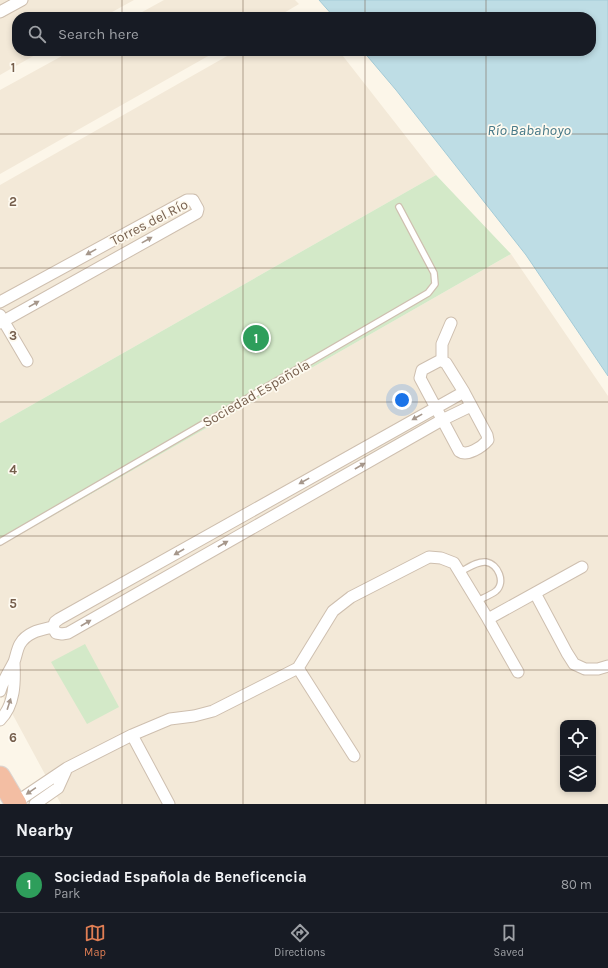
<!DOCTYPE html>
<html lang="en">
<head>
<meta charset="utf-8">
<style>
	:root { --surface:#171b24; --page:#20242c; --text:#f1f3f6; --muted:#9ea1a6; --line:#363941; --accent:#e07e54 }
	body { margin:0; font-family:Karla,sans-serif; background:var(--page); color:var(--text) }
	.controls { position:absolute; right:12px; bottom:12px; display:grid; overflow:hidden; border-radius:8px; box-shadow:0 2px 6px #0003 }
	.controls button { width:36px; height:36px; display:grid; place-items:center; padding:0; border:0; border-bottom:1px solid var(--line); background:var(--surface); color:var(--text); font:20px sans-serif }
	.you { position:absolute; left:402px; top:400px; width:14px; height:14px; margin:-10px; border:3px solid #fff; border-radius:50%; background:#1a73e8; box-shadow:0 0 0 6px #1a73e833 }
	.badge { display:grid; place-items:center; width:26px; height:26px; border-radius:50%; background:var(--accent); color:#fff; font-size:13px; font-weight:700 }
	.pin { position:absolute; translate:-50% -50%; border:2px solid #fff; box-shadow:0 1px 4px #0006 }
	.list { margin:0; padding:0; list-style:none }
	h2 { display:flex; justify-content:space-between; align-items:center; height:52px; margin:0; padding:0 16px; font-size:17px }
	h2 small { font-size:13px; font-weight:400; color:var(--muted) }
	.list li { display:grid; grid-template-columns:26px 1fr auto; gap:12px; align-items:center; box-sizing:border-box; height:56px; padding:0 16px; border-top:1px solid var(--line) }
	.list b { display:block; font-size:15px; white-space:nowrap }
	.list p { margin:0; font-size:13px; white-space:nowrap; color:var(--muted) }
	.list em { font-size:13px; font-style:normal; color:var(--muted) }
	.icon { flex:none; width:22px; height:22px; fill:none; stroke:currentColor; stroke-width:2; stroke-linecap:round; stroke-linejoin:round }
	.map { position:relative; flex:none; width:608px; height:804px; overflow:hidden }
	.search { position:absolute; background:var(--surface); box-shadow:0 2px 6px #0003; left:12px; right:12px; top:12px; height:44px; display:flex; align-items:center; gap:10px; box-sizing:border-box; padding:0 14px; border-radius:16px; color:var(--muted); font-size:15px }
	.sheet { height:108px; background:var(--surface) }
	nav { display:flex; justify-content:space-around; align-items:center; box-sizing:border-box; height:56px; border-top:1px solid var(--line); background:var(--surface); font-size:11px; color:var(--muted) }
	nav a { display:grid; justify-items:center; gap:2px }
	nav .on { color:var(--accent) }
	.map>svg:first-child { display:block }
	.residential { fill:#f3e9d8; fill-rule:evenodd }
	.green { fill:#d3e9c8 }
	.water { fill:#bedde5; stroke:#a4cbd7 }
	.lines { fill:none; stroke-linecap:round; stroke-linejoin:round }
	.lane-casing { stroke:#cebfaf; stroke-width:8 }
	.street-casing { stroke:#cebfaf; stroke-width:13 }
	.highway-casing { stroke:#dbd5d1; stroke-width:23 }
	.lane { stroke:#fff; stroke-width:5.5 }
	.street { stroke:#fff; stroke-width:11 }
	.highway { stroke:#f3bea3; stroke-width:21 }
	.oneway { fill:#a6978b }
	.grid { fill:none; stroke:#765f4d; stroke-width:1; stroke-opacity:0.55 }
	.labels { text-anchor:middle; stroke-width:3.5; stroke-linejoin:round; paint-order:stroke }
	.street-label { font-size:14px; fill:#765f4d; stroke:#fefaf0 }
	.water-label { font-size:15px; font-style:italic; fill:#477988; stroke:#fefaf0 }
	.grid-label { font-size:13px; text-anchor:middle; font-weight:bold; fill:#765f4d; stroke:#fefaf0; stroke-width:3.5; stroke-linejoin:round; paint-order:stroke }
</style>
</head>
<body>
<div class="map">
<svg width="608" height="804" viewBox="0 0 608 804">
	<rect width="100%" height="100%" fill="#fcf6e9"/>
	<!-- residential -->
	<path class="residential" d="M0,0H134L103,17H17V51H42L0,75Z
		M164,0H295L299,4L277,17H133Z
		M71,51H217L0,174V90Z
		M236,51H339L436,175L0,423V185Z
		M511,254L608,396V804H61L0,691V546ZM563,723H593V789H563Z"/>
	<!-- green -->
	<path class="green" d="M436,175L511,254L0,546V423Z
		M85,644L119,707L87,724L51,662Z"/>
	<!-- water -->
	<path class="water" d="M319,0H608V376L526,255L396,90L363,51H591V17H334Z"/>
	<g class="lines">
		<defs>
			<path id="lane" d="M0,542L428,293L435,284L434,273L399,207
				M460,572C468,568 477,561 486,562C498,564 506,582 496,591C491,595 483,598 477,601"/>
			<path id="street" d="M0,12L22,0
				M0,302L187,200H193L198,209L197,213L0,323
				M0,315L27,361
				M439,361H442L446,363L464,392L487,435L488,440C482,447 467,457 459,451L420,378L422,370Z
				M442,361V344L451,323
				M535,593L567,653L574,664L585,669H598L608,666
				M488,619L582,567
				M53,627L56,633L62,634L68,633L442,420L471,406
				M53,627L55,622L59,619L464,392
				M298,668L354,756
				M0,691C3,680 9,672 14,662C16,657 17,649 20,644C27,632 40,630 53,627
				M0,720C15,705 15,682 14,662
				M132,735L169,804
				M15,803L67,768L132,735L170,719L194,716L213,711L298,668L333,611L351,597L429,557L441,558L454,563L488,619L518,672
				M35,804L58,788L67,768"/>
			<path id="highway" d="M0,777L16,804"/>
		</defs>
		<!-- lane casing -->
		<use href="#lane" class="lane-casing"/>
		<!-- street casing -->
		<use href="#street" class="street-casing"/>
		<!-- highway casing -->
		<use href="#highway" class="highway-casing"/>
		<!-- lane -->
		<use href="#lane" class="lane"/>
		<!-- street -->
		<use href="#street" class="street"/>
		<!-- highway -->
		<use href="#highway" class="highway"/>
	</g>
	<!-- one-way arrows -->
	<defs><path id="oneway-solid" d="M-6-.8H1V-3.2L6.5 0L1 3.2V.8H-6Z"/></defs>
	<g class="oneway">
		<use href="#oneway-solid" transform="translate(147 240) rotate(-29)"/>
		<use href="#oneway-solid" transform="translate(91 252) rotate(151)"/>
		<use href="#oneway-solid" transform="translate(34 304) rotate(-29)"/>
		<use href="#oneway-solid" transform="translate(417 417) rotate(151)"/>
		<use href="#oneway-solid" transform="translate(360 466) rotate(-30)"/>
		<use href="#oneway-solid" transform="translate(304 481) rotate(151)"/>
		<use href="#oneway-solid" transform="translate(223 544) rotate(-30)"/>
		<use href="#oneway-solid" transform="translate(179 552) rotate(150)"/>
		<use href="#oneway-solid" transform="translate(86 623) rotate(-30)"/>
		<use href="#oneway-solid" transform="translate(9 704) rotate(-72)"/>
		<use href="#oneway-solid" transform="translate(31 791) rotate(145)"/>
	</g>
	<!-- grid -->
	<path class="grid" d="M122,0V17M243,0V17M365,0V17M486,0V17M122,51V804M243,51V804M365,51V804M486,51V804M0,134H608M0,268H608M0,402H608M0,536H608M0,670H608"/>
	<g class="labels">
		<!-- street labels -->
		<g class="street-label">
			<text transform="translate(149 222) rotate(-27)" y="5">Torres del Río</text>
			<text transform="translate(256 393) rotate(-30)" y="5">Sociedad Española</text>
		</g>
		<!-- water labels -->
		<g class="water-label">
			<text x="529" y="135">Río Babahoyo</text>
		</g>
	</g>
	<g class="grid-label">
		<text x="13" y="72">1</text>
		<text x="13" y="206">2</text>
		<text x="13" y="340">3</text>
		<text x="13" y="474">4</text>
		<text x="13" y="608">5</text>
		<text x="13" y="742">6</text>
	</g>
</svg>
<div class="controls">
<button><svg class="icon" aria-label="locate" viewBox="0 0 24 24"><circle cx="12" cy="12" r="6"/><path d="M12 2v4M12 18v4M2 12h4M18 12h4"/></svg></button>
<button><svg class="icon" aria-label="layers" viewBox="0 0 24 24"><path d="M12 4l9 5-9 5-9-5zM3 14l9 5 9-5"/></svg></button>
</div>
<div class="you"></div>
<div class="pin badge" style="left:256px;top:338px;background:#2e9e5b">1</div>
<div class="search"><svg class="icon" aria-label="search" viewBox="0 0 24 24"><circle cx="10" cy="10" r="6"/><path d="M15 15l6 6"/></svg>Search here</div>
</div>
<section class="sheet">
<h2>Nearby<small></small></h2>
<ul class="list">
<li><span class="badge" style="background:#2e9e5b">1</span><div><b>Sociedad Española de Beneficencia</b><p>Park</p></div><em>80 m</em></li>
</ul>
</section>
<nav>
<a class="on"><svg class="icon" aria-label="map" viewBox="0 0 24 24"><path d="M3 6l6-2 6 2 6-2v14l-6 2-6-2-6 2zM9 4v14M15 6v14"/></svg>Map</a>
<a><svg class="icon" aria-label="directions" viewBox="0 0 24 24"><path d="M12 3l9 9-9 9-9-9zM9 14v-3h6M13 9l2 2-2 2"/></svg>Directions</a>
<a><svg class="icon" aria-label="saved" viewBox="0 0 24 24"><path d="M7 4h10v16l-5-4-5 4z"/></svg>Saved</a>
</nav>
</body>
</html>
